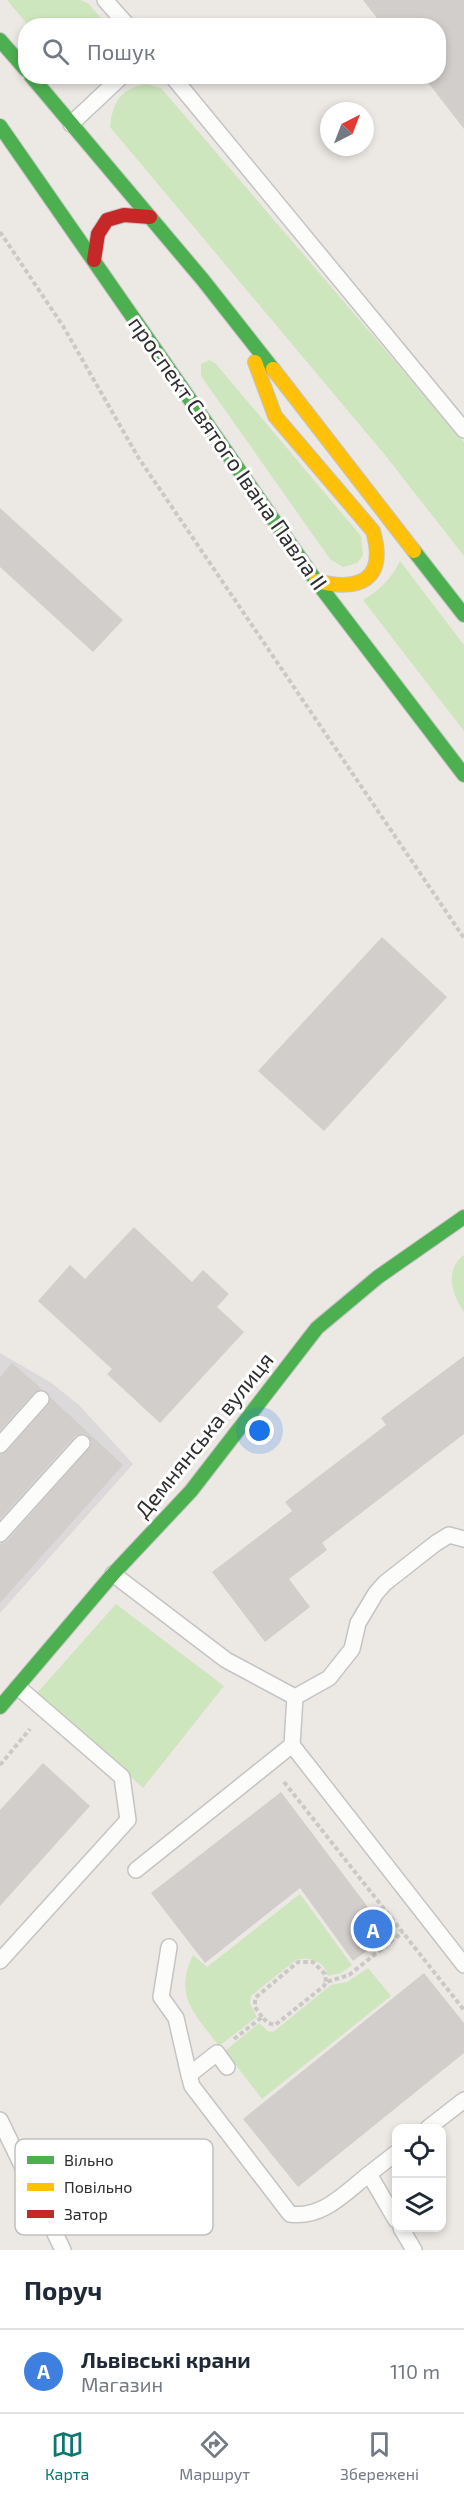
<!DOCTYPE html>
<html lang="uk">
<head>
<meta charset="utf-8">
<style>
	:root { --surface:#fff; --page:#f2f2f3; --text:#1f2937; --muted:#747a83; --line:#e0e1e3; --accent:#0f766e }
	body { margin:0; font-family:"Exo 2",sans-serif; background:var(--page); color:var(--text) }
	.controls { position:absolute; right:18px; bottom:18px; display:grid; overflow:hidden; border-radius:12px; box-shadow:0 3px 9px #0003 }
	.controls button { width:54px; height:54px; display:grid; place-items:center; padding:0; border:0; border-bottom:2px solid var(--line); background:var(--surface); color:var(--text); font:30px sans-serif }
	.compass { position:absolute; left:320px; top:102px; width:54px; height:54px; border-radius:50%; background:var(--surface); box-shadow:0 3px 9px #0003; rotate:42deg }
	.you { position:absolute; left:260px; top:1431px; width:21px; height:21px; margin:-15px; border:4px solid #fff; border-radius:50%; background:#1a73e8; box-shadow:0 0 0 9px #1a73e833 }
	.badge { display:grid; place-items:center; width:39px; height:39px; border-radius:50%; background:var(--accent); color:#fff; font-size:20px; font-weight:700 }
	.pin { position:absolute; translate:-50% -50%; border:3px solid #fff; box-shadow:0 2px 6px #0006 }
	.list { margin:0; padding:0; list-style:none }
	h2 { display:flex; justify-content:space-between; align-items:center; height:78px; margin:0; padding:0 24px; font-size:26px }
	h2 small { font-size:20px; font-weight:400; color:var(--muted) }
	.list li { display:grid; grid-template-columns:39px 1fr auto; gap:18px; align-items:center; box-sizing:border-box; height:84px; padding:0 24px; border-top:2px solid var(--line) }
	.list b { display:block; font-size:22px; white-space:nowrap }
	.list p { margin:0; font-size:20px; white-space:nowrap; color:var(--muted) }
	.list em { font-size:20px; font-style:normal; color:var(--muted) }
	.icon { flex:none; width:33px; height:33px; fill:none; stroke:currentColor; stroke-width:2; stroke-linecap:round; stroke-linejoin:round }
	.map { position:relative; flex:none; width:464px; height:2250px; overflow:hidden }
	.search { position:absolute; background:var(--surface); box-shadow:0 3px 9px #0003; left:18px; right:18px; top:18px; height:66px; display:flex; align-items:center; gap:15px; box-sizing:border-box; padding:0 21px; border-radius:24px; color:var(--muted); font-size:22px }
	.sheet { height:162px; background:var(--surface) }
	nav { display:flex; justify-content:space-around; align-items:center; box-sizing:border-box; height:84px; border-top:2px solid var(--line); background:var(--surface); font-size:16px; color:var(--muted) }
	nav a { display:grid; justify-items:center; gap:3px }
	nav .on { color:var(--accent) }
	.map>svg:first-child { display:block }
	.industrial { fill:#dcd9db }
	.green { fill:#cee6be }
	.building { fill:#d1cecb }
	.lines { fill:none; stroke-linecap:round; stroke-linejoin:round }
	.lane-casing { stroke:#c5c4c5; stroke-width:18 }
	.fast-casing { stroke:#c5c4c5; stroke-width:16 }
	.slow-casing { stroke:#c5c4c5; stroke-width:16 }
	.jam-casing { stroke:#c5c4c5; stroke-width:16 }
	.path { stroke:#c9c9c8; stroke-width:4; stroke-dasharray:4.5 3; stroke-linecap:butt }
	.lane { stroke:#fcfcfb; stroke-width:15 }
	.fast { stroke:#4caf50; stroke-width:14 }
	.slow { stroke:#ffc107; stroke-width:14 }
	.jam { stroke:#c62828; stroke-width:14 }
	.labels { text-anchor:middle; stroke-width:6; stroke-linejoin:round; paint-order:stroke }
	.street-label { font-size:22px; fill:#2e2e2e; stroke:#fff }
	.key { fill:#fff; stroke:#c0c0c0; stroke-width:1.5 }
	.key-label { font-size:16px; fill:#2e2e2e }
</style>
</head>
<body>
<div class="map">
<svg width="464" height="2250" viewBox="0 0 464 2250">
	<rect width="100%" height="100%" fill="#ece8e4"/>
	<!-- industrial -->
	<path class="industrial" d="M0,1353L50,1382L79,1405L133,1464L0,1613Z"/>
	<!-- green -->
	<path class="green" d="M7,0H80L88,3L107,25H28Z
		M147,84L161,88L464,442V556L385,455L110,127C113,101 121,88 147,84Z
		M210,360L216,364L361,536L363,556L357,563L343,567L330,559L201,376V364Z
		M400,561L464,645V731L363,600C380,590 391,579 400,561Z
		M464,1255V1312C452,1295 444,1270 464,1255Z
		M116,1604L224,1686L143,1788L37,1693Z
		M300,1894L352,1965L341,1973L328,1976C325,1962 310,1956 296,1960L251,1996L250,2003L257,2017L219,2046C195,2014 173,1996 193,1955L207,1967Z
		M368,1968L391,1996L262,2099L225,2051L259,2023L268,2031L273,2032L331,1985L347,1982Z"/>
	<!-- building -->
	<path class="building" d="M363,0H464V129L423,76H438V26H383Z
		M0,508L123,620L93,652L0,567Z
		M382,937L447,997L324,1131L258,1071Z
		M134,1227L192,1282L203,1270L229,1294L217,1307L244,1332L160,1423L107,1374L112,1369L38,1301L70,1265L85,1279Z
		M464,1356V1434L322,1543L327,1550L289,1579L310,1607L265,1642L212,1572L292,1511L285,1502L386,1425L381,1418Z
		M12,1363L42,1389L34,1393L0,1430V1377Z
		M50,1397L123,1465L0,1603V1544L7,1541L91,1446L88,1435L83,1433L75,1436L0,1519V1455L7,1451L48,1405Z
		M43,1763L90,1806L0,1906V1810Z
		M281,1792L389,1935L353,1961L300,1888L205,1963L151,1893Z
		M424,1973L464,2023V2053L298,2187L243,2119Z"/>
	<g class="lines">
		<defs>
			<path id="lane" d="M105,0L128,26
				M172,76L464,430
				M71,124L122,76
				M0,1445L41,1399
				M0,1534L82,1443
				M113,1574L226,1660L295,1697
				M295,1697L292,1745L464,1965
				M295,1697L329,1678L352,1649L358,1623L376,1593L385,1583L436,1543L449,1535L464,1539
				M136,1870L292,1745
				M169,1947L161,1997L176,2018L189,2075
				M0,1961L128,1820L122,1777L18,1687
				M227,2067L217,2053L189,2075L192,2086L290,2214C322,2219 345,2193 369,2174L396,2220
				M0,2120L63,2250
				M428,2128L464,2100
				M369,2174L396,2153
				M401,2228L414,2250"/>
			<path id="fast" d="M0,40L26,70
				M31,76L203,280L273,369
				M0,126L316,581L464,775
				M414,551L464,615
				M0,1707L113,1574L191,1491L317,1328L378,1277L464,1217"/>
			<path id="slow" d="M255,362L275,416L373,531C387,580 360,592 316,581
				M273,369L414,551"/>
			<path id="jam" d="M94,260L98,234L107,220L124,215L150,217"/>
		</defs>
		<!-- lane casing -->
		<use href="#lane" class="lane-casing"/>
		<!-- fast casing -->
		<use href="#fast" class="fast-casing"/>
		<!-- slow casing -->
		<use href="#slow" class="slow-casing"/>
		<!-- jam casing -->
		<use href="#jam" class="jam-casing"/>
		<!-- path -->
		<path class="path" d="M0,232L63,326L138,457L464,938
			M0,1765L30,1729
			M284,1782L464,2010
			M262,2017L255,2007V1998L298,1962H313L325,1974L326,1982
			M234,2039L262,2017L268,2023L275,2025L324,1986L326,1982L349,1975L403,1932"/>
		<!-- lane -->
		<use href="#lane" class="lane"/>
		<!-- fast -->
		<use href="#fast" class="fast"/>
		<!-- slow -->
		<use href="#slow" class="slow"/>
		<!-- jam -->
		<use href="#jam" class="jam"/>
	</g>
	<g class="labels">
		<!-- street labels -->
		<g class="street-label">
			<text transform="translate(228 453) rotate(55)" y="8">проспект Святого Івана Павла II</text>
			<text transform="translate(204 1435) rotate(-51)" y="8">Демнянська вулиця</text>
		</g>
	</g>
	<!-- legend -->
	<rect x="15" y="2139" width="198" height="96" rx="9" class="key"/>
	<rect x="27" y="2156" width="27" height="8" fill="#4caf50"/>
	<rect x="27" y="2183" width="27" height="8" fill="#ffc107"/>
	<rect x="27" y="2210" width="27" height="8" fill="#c62828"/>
	<g class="key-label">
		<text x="64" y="2166">Вільно</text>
		<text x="64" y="2193">Повільно</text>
		<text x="64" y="2220">Затор</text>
	</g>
</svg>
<div class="controls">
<button><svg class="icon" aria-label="locate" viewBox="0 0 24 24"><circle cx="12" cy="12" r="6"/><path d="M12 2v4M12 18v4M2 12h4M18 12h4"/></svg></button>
<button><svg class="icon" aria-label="layers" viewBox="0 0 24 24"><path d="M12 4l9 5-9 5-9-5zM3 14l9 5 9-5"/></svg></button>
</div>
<svg class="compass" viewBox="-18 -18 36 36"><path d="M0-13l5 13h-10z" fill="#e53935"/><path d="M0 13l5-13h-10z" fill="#747a83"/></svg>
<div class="you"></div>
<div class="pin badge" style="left:373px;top:1929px;background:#3f7fe0">A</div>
<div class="search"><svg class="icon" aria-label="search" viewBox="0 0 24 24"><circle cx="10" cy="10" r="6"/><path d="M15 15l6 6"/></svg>Пошук</div>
</div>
<section class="sheet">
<h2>Поруч<small></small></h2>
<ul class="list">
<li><span class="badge" style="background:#3f7fe0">A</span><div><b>Львівські крани</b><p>Магазин</p></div><em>110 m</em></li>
</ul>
</section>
<nav>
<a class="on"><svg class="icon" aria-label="map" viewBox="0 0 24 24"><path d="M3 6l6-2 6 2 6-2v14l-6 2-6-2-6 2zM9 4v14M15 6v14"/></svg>Карта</a>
<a><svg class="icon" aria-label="directions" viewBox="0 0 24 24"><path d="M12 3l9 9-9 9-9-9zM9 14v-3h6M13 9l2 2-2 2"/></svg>Маршрут</a>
<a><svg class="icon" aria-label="saved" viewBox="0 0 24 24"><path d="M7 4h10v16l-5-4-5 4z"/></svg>Збережені</a>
</nav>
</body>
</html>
